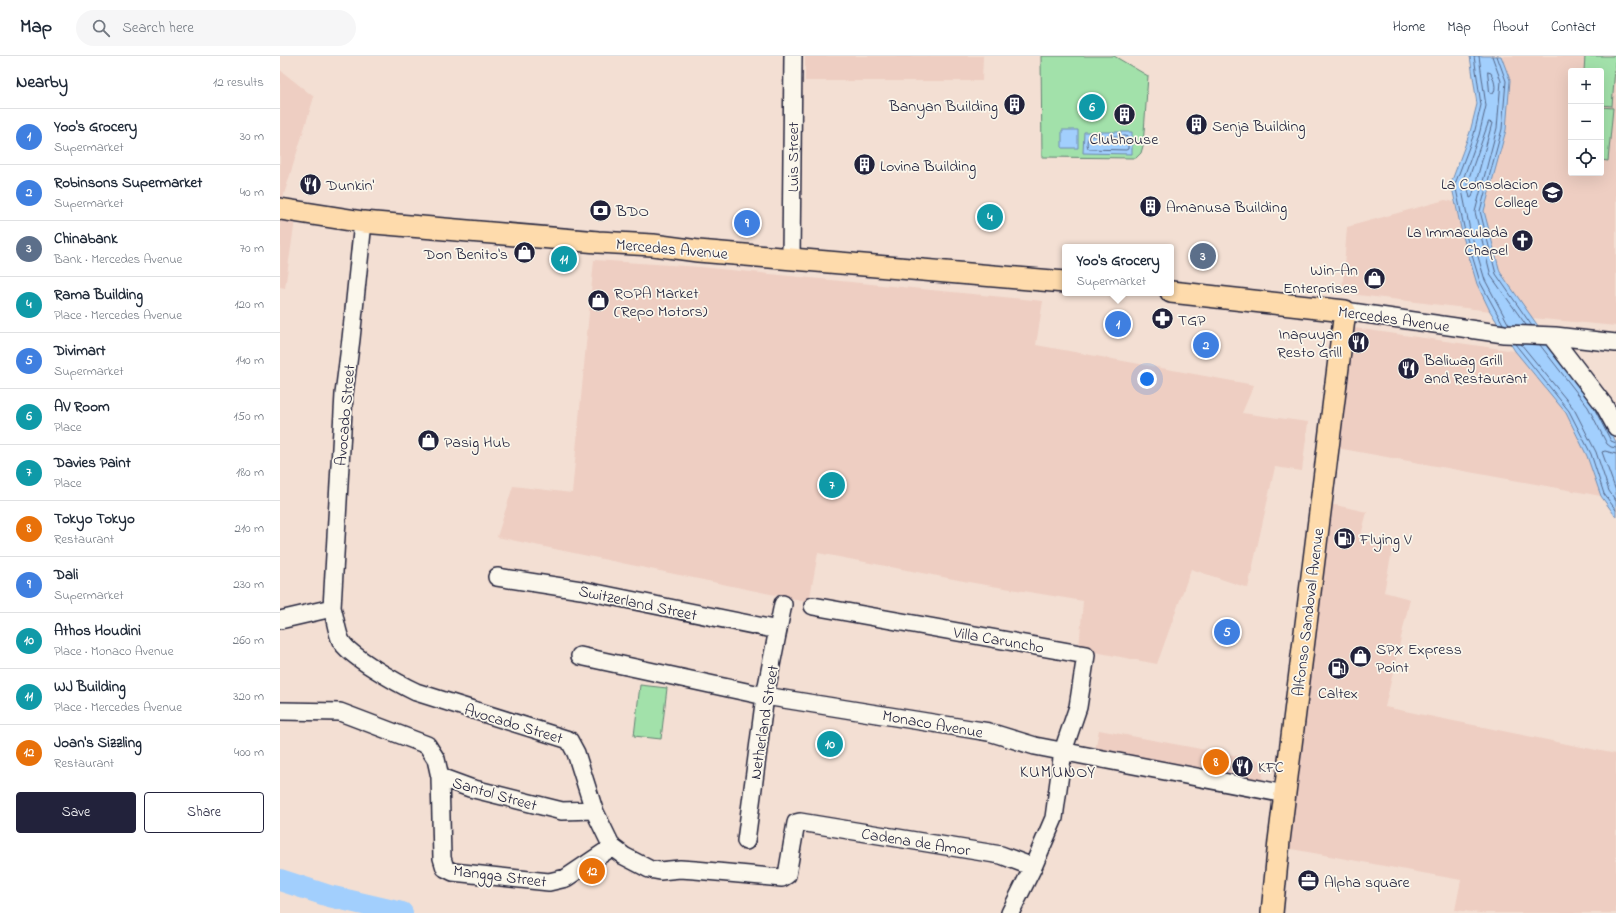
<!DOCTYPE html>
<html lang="en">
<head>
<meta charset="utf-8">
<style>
	:root { --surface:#fff; --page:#f6f6f7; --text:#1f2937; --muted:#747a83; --line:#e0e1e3; --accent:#22223b }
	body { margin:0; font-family:"Indie Flower",sans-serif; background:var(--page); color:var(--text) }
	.controls { position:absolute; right:12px; top:12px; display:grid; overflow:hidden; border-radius:4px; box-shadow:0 4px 16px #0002 }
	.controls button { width:36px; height:36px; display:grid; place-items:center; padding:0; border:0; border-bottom:1px solid var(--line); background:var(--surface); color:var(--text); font:20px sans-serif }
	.you { position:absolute; left:867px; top:323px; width:14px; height:14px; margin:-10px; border:3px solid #fff; border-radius:50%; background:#1a73e8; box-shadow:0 0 0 6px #1a73e833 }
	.badge { display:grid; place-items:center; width:26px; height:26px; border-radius:50%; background:var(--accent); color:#fff; font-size:13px; font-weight:700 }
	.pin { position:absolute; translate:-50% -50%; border:2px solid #fff; box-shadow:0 1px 4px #0006 }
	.popup { position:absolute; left:782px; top:188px; width:112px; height:52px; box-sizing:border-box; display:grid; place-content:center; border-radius:4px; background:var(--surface); filter:drop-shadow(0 1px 3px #0005); font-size:13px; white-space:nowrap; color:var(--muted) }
	.popup b { font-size:15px; color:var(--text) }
	.popup::after { content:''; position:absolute; left:50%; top:100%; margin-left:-8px; border:8px solid transparent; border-top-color:var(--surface) }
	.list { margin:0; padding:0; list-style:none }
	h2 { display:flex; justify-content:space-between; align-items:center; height:52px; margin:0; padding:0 16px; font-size:17px }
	h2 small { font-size:13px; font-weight:400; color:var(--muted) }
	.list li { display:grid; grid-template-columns:26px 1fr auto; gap:12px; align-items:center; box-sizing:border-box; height:56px; padding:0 16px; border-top:1px solid var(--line) }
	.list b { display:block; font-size:15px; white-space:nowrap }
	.list p { margin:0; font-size:13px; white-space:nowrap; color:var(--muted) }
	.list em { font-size:13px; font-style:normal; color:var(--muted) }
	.actions { display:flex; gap:8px; padding:12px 16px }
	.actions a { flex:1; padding:9px 0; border:1px solid var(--accent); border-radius:4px; text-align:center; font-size:14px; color:var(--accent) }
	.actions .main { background:var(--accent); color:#fff }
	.icon { flex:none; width:22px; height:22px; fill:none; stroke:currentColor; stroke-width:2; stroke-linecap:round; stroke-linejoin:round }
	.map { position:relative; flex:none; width:1336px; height:857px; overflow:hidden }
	header { display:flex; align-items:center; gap:24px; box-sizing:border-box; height:56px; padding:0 20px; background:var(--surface); border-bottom:1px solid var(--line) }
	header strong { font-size:19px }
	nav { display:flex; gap:22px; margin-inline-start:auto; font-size:14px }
	.search { width:280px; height:36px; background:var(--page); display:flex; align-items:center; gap:10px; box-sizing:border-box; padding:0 14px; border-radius:22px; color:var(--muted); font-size:15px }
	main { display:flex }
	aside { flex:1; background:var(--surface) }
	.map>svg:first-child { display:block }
	.built { fill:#eecec2; fill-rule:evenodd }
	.green { fill:#a2e1aa; stroke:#628272 }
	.water { fill:#a2cffd; stroke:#6f8aaf }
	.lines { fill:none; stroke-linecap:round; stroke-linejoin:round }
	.shore { stroke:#556789; stroke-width:1 }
	.river { stroke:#a2cffd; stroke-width:22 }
	.minor-casing { stroke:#22223b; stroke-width:20 }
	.major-casing { stroke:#22223b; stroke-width:24 }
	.minor { stroke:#fbf7ec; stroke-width:17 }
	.major { stroke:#fedbac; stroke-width:21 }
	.labels { text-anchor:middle; stroke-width:3.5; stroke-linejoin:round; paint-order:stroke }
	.poi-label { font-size:16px; fill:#22223b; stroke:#fbf7ec; text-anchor:start }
	.street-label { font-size:16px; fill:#22223b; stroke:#fbf7ec }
	.neighbourhood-label { font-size:17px; letter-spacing:1px; fill:#22223b; stroke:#fbf7ec }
</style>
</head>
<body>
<header>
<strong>Map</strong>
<div class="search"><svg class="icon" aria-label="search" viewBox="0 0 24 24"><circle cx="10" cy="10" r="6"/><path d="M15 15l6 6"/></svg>Search here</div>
<nav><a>Home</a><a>Map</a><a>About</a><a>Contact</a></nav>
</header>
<main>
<aside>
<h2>Nearby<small>12 results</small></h2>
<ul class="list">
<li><span class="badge" style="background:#3f7fe0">1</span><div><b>Yoo's Grocery</b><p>Supermarket</p></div><em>30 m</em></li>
<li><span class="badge" style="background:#3f7fe0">2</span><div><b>Robinsons Supermarket</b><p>Supermarket</p></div><em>40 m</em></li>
<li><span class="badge" style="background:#5c6f8a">3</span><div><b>Chinabank</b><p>Bank · Mercedes Avenue</p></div><em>70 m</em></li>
<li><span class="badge" style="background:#0f9aa8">4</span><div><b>Rama Building</b><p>Place · Mercedes Avenue</p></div><em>120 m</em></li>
<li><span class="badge" style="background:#3f7fe0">5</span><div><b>Divimart</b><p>Supermarket</p></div><em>140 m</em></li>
<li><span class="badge" style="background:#0f9aa8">6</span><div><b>AV Room</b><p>Place</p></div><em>150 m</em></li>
<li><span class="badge" style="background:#0f9aa8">7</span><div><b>Davies Paint</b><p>Place</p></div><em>180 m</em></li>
<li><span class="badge" style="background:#e8710a">8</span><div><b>Tokyo Tokyo</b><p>Restaurant</p></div><em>210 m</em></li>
<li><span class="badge" style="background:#3f7fe0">9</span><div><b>Dali</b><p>Supermarket</p></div><em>230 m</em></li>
<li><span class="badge" style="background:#0f9aa8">10</span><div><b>Athos Houdini</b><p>Place · Monaco Avenue</p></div><em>260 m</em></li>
<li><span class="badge" style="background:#0f9aa8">11</span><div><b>WJ Building</b><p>Place · Mercedes Avenue</p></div><em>320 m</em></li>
<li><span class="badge" style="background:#e8710a">12</span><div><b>Joan's Sizzling</b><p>Restaurant</p></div><em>400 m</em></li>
</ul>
<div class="actions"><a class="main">Save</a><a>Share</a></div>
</aside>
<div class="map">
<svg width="1336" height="857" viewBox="0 0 1336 857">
	<rect width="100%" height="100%" fill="#f3dfd3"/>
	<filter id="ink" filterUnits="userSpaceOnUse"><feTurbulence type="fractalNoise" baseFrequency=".025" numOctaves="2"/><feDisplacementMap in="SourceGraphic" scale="8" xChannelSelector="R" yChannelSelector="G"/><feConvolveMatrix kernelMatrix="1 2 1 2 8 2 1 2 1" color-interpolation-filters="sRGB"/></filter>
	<g filter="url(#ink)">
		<!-- built -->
		<path class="built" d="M525,0H703L702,25H525Z
			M1221,0H1336V270L1252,262L1220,216L1204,155L1226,74L1230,24ZM1291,15H1321V117H1291Z
			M0,14L34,41L2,145L0,144Z
			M1165,144L1174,146L1197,228L1210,255L1062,237L1067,171Z
			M0,161L15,164L5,232L0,231Z
			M314,204L420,211L763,245L756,289L974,329L962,357L1028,366L1022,415L995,411L968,532L911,513L877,608L799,593L803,545L694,527L538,497L529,546L217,481L233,430L292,437Z
			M1074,272L1235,295L1286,357L1307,400L1321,440L1057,392Z
			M1046,447L1087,456L1080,483L1113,490L1104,536L1130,543L1105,651L1336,698V857H1200L1175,854L1181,824L1006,792Z
			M819,674L985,705L982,725L815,695Z"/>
		<!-- green -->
		<path class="green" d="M761,0H834L868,20L863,90L861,97L856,102L762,101Z
			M1305,0H1336L1332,50L1321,49V15H1304Z
			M1321,51L1333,52L1328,105L1321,104Z
			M360,629L387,632L381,683L354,680Z"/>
		<!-- water -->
		<path class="water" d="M1190,0H1221L1230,24L1226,74L1204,155L1220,216L1280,301L1316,346L1336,386V461L1321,440L1307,400L1286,357L1235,295L1210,255L1197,228L1182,177L1171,127L1190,76L1197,48Z
			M782,74H798V92H782Z
			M804,76H852V98L803,97Z"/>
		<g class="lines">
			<!-- shore -->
			<path class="shore" d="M1194,0L1201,49L1194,78L1175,128L1185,176L1200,226L1223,268
				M1199,0L1206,50L1199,79L1181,129L1190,174L1205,224L1229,269
				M1212,0L1221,25L1217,72L1195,156L1211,220L1246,269
				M1217,0L1226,25L1222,73L1200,155L1216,218L1252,270
				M1208,16L1211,17C1214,24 1217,32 1213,38L1210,37Z
				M1209,66L1212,67L1211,71L1192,141L1190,142L1187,128Z
				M809,80H846L848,82V93L846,94L809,93C806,91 807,82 809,80Z
				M1235,288L1289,355L1311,398L1324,438L1336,454
				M1241,288L1294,353L1316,396L1329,435L1336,445
				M1260,289L1308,351L1327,388L1331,391L1336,392
				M1314,352L1331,385L1336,387
				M1336,398L1325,395L1322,396L1336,435"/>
			<!-- river -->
			<path class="river" d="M0,824L49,840L122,857"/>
			<defs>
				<path id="minor" d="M83,166L71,283L64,338L52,552C55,561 57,577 61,585C69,600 119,628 136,636L289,684L296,697L314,754L332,791L344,800L369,813L380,815L400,813L415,814L502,822L507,819L516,767L520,766L721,799L753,811
					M511,202L513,0
					M1065,255L1224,278L1275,280L1336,287
					M1271,280L1324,349L1336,371
					M217,521L301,534L498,574
					M533,550L806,599L798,651L783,695L774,762L753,811L730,857
					M0,564L52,552
					M300,600L485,640L690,673L709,676L755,690L1005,738
					M0,655L60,656L147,689L156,703L160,721L162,802L165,812L173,816L269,826L286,822L332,791
					M160,721L190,732L282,755L314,754
					M466,785L485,640L503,548"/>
				<path id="major" d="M0,153L83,166L318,186L373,189L418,195L785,226
					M891,236L1065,255L999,785L992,857"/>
			</defs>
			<!-- minor casing -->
			<use href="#minor" class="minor-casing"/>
			<!-- major casing -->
			<use href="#major" class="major-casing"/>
			<!-- minor -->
			<use href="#minor" class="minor"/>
			<!-- major -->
			<use href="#major" class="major"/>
		</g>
	</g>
	<!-- icons -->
	<defs>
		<symbol id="building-disc" viewBox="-11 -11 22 22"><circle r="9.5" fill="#22223b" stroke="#fbf7ec"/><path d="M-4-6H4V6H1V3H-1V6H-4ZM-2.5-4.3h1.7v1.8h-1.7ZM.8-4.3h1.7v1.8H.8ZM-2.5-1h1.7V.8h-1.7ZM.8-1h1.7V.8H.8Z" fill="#fff"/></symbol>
		<symbol id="restaurant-disc" viewBox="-11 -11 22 22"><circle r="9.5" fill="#22223b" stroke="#fbf7ec"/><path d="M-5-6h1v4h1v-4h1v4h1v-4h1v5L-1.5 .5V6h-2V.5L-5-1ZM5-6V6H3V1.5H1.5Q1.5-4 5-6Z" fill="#fff"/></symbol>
		<symbol id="school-disc" viewBox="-11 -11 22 22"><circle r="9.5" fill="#22223b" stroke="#fbf7ec"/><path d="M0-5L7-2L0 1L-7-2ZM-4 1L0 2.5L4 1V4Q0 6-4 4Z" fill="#fff"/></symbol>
		<symbol id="bank-disc" viewBox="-11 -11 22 22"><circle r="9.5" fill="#22223b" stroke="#fbf7ec"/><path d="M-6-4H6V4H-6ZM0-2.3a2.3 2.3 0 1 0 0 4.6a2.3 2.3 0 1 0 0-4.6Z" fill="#fff"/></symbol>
		<symbol id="church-disc" viewBox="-11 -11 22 22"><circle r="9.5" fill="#22223b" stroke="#fbf7ec"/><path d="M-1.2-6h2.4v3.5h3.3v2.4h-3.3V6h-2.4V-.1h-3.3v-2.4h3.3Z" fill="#fff"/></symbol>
		<symbol id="shop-disc" viewBox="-11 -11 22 22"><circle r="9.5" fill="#22223b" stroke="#fbf7ec"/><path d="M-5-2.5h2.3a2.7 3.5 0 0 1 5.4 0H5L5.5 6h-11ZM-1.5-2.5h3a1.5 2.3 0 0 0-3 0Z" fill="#fff"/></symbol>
		<symbol id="pharmacy-disc" viewBox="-11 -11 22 22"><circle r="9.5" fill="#22223b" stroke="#fbf7ec"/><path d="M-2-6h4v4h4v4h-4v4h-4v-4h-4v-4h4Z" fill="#fff"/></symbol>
		<symbol id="fuel-disc" viewBox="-11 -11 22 22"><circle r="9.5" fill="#22223b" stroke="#fbf7ec"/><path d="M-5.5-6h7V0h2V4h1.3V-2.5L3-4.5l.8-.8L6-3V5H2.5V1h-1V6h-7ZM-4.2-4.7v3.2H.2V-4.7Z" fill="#fff"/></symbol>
		<symbol id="office-disc" viewBox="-11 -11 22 22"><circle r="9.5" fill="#22223b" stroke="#fbf7ec"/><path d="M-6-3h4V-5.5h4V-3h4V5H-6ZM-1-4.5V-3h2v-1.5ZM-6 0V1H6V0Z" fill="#fff"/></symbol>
	</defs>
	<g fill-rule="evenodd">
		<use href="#building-disc" x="722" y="36" width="25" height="25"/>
		<use href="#building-disc" x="832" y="46" width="25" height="25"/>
		<use href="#building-disc" x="904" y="56" width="25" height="25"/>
		<use href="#building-disc" x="572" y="96" width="25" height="25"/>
		<use href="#restaurant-disc" x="18" y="116" width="25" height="25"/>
		<use href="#school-disc" x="1260" y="124" width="25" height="25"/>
		<use href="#building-disc" x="858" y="138" width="25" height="25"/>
		<use href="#bank-disc" x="308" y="142" width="25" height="25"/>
		<use href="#church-disc" x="1230" y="172" width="25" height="25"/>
		<use href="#shop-disc" x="232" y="184" width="25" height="25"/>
		<use href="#shop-disc" x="1082" y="210" width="25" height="25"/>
		<use href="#shop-disc" x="306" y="232" width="25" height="25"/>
		<use href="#pharmacy-disc" x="870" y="250" width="25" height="25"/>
		<use href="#restaurant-disc" x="1066" y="274" width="25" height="25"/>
		<use href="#restaurant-disc" x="1116" y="300" width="25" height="25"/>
		<use href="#shop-disc" x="136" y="372" width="25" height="25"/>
		<use href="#fuel-disc" x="1052" y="470" width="25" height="25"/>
		<use href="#shop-disc" x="1068" y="588" width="25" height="25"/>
		<use href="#fuel-disc" x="1046" y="600" width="25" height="25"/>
		<use href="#restaurant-disc" x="950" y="698" width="25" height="25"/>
		<use href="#office-disc" x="1016" y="812" width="25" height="25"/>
	</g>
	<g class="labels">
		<!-- poi labels -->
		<g class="poi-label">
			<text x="718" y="55" text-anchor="end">Banyan Building</text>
			<text x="932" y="75">Senja Building</text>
			<text x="844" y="88" text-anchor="middle">Clubhouse</text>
			<text x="600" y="115">Lovina Building</text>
			<text x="1258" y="133" text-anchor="end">La Consolacion<tspan x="1258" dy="18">College</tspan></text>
			<text x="46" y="134">Dunkin'</text>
			<text x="886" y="156">Amanusa Building</text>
			<text x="336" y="160">BDO</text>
			<text x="1228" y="181" text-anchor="end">La Immaculada<tspan x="1228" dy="18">Chapel</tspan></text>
			<text x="228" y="203" text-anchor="end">Don Benito's</text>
			<text x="1078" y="219" text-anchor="end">Win-An<tspan x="1078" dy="18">Enterprises</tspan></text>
			<text x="334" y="242">ROPA Market<tspan x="334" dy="18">(Repo Motors)</tspan></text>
			<text x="898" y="269">TGP</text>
			<text x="1062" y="283" text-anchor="end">Inapuyan<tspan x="1062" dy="18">Resto Grill</tspan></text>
			<text x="1144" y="309">Baliwag Grill<tspan x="1144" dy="18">and Restaurant</tspan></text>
			<text x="164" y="391">Pasig Hub</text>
			<text x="1080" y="488">Flying V</text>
			<text x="1096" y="598">SPX Express<tspan x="1096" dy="18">Point</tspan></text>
			<text x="1058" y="642" text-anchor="middle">Caltex</text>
			<text x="978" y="716">KFC</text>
			<text x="1044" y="831">Alpha square</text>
		</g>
		<!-- street labels -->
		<g class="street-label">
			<text transform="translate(512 101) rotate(-90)" y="6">Luis Street</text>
			<text transform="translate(392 192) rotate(5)" y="6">Mercedes Avenue</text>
			<text transform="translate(1114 262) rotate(8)" y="6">Mercedes Avenue</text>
			<text transform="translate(64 359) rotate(-85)" y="6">Avocado Street</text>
			<text transform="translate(358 546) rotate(12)" y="6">Switzerland Street</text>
			<text transform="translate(1027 556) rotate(-83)" y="6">Alfonso Sandoval Avenue</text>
			<text transform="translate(719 583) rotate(10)" y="6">Villa Caruncho</text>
			<text transform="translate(483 666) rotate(-81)" y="6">Netherland Street</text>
			<text transform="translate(234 667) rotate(17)" y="6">Avocado Street</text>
			<text transform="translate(653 667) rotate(10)" y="6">Monaco Avenue</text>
			<text transform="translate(215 737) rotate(16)" y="6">Santol Street</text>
			<text transform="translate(636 785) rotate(9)" y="6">Cadena de Amor</text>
			<text transform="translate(220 819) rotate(7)" y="6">Mangga Street</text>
		</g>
		<!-- neighbourhood labels -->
		<g class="neighbourhood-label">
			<text x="778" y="721">KUMUNOY</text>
		</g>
	</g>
</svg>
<div class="controls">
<button>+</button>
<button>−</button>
<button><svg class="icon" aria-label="locate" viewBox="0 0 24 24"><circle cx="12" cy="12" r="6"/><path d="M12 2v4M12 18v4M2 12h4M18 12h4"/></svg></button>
</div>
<div class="you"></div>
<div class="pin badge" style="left:838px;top:268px;background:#3f7fe0">1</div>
<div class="popup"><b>Yoo's Grocery</b>Supermarket</div>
<div class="pin badge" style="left:926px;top:289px;background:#3f7fe0">2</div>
<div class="pin badge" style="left:923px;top:200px;background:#5c6f8a">3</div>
<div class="pin badge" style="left:710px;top:161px;background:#0f9aa8">4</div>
<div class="pin badge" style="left:947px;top:576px;background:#3f7fe0">5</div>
<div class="pin badge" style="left:812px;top:51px;background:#0f9aa8">6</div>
<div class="pin badge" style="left:552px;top:429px;background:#0f9aa8">7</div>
<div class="pin badge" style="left:936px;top:706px;background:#e8710a">8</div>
<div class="pin badge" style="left:467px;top:167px;background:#3f7fe0">9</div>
<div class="pin badge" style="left:550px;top:688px;background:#0f9aa8">10</div>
<div class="pin badge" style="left:284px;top:203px;background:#0f9aa8">11</div>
<div class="pin badge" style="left:312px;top:815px;background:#e8710a">12</div>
</div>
</main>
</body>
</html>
